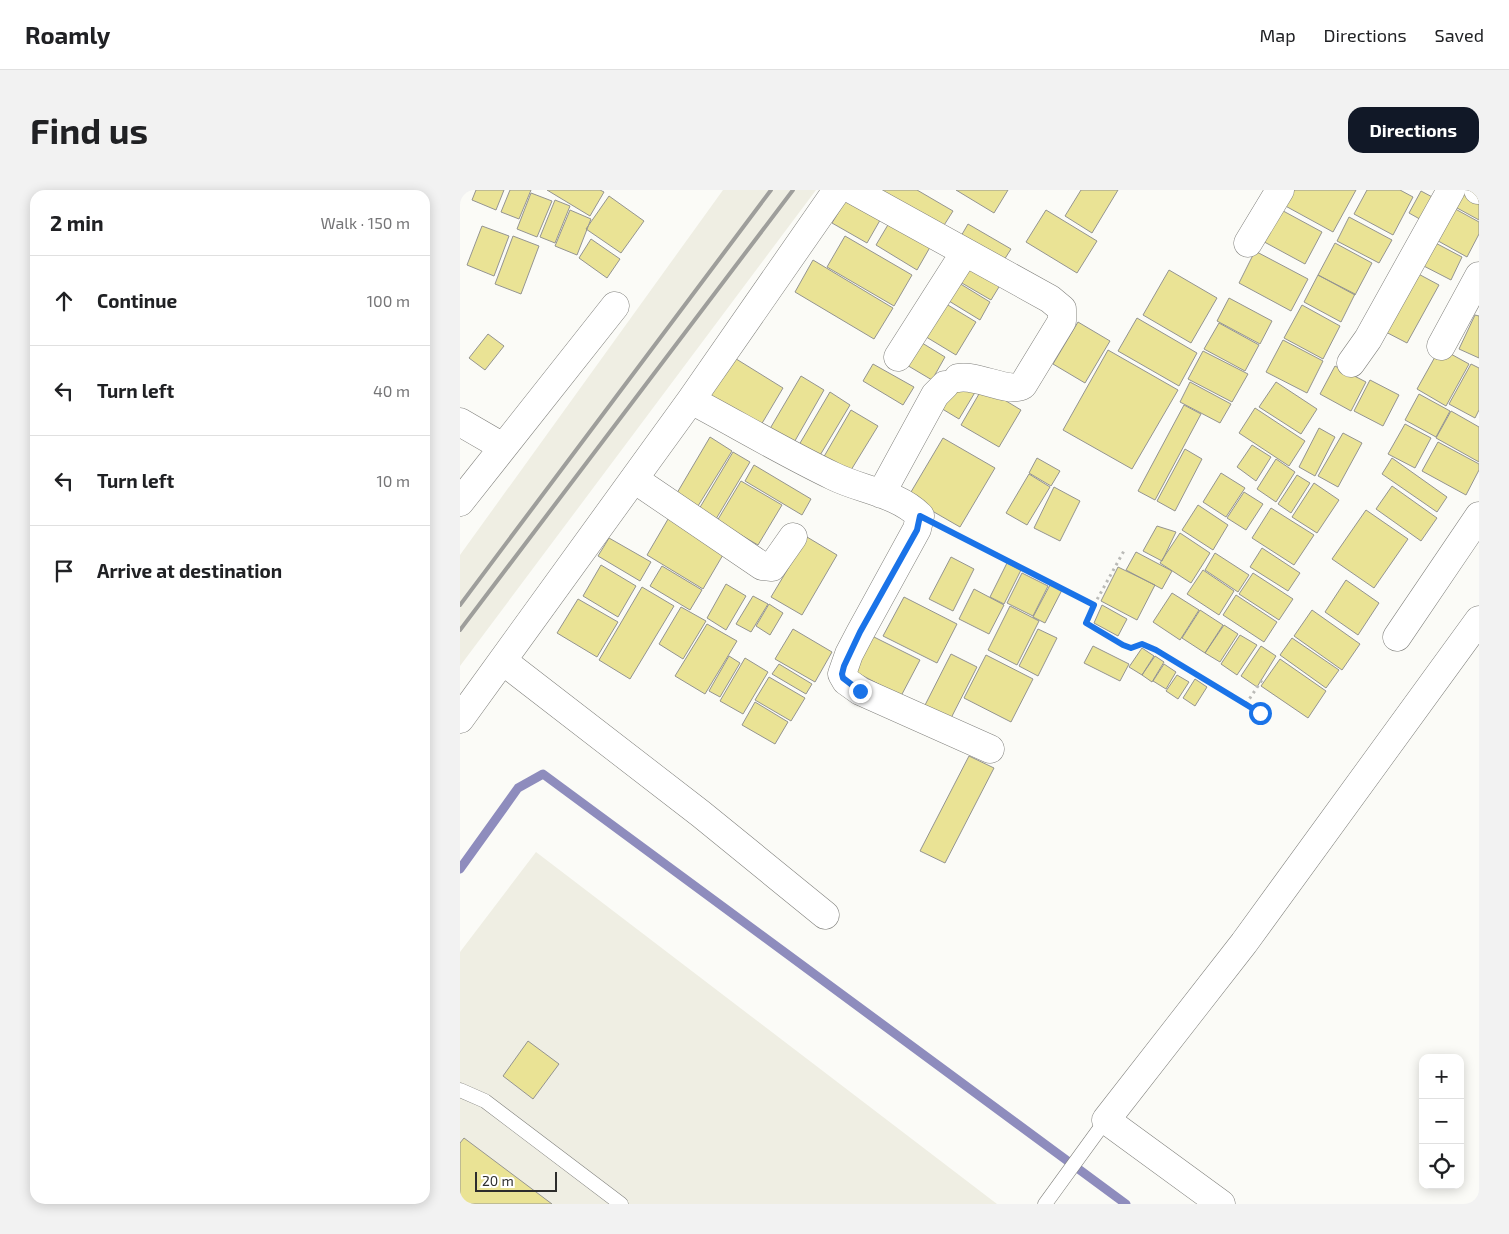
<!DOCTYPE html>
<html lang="en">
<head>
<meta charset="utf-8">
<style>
	:root { --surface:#fff; --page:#f2f2f2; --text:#202124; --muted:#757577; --line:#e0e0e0; --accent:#111827 }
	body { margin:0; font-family:"Exo 2",sans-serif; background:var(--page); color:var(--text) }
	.controls { position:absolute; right:15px; bottom:15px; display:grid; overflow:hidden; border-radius:10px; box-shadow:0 2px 12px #0003 }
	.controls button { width:45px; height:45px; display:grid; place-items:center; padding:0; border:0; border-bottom:1px solid var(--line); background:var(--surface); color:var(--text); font:25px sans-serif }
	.scale { position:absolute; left:15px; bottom:12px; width:82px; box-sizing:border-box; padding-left:5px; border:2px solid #2d2d2c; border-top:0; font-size:14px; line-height:18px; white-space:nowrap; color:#2d2d2c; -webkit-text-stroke:4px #fffffe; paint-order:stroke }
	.stop { position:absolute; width:15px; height:15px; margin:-11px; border:4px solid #1a73e8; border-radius:50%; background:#fff }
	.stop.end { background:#1a73e8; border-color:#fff; box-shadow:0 1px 5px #0008 }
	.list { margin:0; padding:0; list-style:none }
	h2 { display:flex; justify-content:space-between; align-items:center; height:65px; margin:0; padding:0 20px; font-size:21px }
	h2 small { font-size:16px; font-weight:400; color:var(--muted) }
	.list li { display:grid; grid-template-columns:32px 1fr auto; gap:15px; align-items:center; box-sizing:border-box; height:90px; padding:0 20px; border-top:1px solid var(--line) }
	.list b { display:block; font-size:19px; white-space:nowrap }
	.list em { font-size:16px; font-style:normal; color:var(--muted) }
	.icon { flex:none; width:28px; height:28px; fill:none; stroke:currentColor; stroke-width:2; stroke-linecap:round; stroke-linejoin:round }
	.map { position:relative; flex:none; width:1019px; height:1014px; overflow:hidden; border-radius:15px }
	header { display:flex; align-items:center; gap:30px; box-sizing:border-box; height:70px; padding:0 25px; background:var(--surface); border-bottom:1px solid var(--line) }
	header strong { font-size:24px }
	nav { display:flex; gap:28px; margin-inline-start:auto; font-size:18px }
	.intro { display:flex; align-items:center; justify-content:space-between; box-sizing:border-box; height:120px; padding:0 30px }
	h1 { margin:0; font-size:35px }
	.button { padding:12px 22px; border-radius:15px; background:var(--accent); color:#fff; font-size:18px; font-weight:700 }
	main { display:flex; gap:30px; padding:0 30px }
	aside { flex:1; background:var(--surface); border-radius:15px; box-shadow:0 2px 12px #0003 }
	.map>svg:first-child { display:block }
	.built { fill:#efeee3 }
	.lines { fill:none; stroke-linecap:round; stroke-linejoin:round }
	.stream { stroke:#8e8cbd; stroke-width:9 }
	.building { fill:#eae395; stroke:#949490 }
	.lane-casing { stroke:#81817d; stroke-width:15 }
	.street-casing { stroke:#81817d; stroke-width:29 }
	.secondary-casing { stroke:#81817d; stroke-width:29 }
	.path { stroke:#babab7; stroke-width:3; stroke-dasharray:2.5 4; stroke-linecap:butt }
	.lane { stroke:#fff; stroke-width:14 }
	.street { stroke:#fff; stroke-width:28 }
	.secondary { stroke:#fff; stroke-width:28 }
	.rail { stroke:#9e9e9b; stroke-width:4 }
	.route { stroke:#1a73e8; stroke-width:6 }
</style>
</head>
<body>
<header>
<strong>Roamly</strong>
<nav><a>Map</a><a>Directions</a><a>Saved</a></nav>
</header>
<div class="intro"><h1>Find us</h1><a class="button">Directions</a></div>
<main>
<aside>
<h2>2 min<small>Walk · 150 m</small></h2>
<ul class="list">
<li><svg class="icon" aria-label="ahead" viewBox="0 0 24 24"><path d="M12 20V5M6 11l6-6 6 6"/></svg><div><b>Continue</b></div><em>100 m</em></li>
<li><svg class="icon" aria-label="left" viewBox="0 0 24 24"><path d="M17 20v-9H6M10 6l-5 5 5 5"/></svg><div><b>Turn left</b></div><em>40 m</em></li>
<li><svg class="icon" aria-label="left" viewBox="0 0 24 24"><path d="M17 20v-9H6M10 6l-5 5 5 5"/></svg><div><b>Turn left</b></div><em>10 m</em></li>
<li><svg class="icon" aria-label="arrive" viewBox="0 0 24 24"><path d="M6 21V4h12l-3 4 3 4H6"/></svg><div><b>Arrive at destination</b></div></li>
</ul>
</aside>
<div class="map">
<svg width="1019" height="1014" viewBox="0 0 1019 1014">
	<rect width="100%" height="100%" fill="#fbfbf7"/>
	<!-- built -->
	<path class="built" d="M263,0H356L0,476V365Z
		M76,662L537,1014H0V762Z"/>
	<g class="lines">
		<!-- stream -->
		<path class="stream" d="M0,679L58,598L83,584L666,1014"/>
	</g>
	<!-- building -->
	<path class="building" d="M16,0H44L36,20L12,10Z
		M50,0H71L59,29L41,22Z
		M87,0H140L144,2L130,26Z
		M415,0H457L493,21L481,40Z
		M496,0H548L534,23Z
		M621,0H658L632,43L605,26Z
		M827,0H896L873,42L820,13Z
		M907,0H940L953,7L933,45L894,24Z
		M995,0L1019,1V30L988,13Z
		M961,1L976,9L965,32L949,23Z
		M71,3L92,11L77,47L57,39Z
		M389,5L423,25L407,53L372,33Z
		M149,6L184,31L161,63L126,39Z
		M95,10L110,16L95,53L80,47Z
		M988,15L1019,32V44L1007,67L971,47Z
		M814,16L862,42L845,74L797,48Z
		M110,20L131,29L117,65L95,56Z
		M586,20L637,51L617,83L566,52Z
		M889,27L932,50L919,73L877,51Z
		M432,28L473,52L457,80L416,55Z
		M508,34L551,59L539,78L497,53Z
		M22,36L49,46L34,86L7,75Z
		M53,46L79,56L61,104L35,94Z
		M385,46L452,85L434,116L367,77Z
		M131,49L160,69L147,88L119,68Z
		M968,49L1002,67L991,90L956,72Z
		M875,53L912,73L895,105L858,85Z
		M795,61L848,89L831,121L779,93Z
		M509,66L545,87L531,110L495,89Z
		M353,70L433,118L414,149L335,102Z
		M709,80L757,108L731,153L683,125Z
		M951,80L979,95L947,153L920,139Z
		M858,85L895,104L881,132L844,112Z
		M494,90L530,112L520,130L484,108Z
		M769,108L812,131L800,154L757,131Z
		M478,109L516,132L496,165L458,142Z
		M842,115L880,136L863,169L824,148Z
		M1015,125L1019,126V168L999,159Z
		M677,128L737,163L719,196L658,161Z
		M618,132L650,151L625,193L593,174Z
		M759,133L799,155L785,181L744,159Z
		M28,144L44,156L25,180L9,168Z
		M454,148L485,167L472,190L440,171Z
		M823,150L863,171L847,203L806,182Z
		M980,158L1009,174L986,216L957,199Z
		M648,160L718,200L672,279L603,240Z
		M743,161L788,184L772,212L728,189Z
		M273,167L323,198L301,235L250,205Z
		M413,174L454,197L443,215L403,191Z
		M1011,174L1019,178V220L1015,228L989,214Z
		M875,176L906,192L891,221L860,204Z
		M491,184L517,199L499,229L474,214Z
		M341,186L364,200L332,256L308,242Z
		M910,190L939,205L923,236L894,221Z
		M730,192L771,214L760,233L720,212Z
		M816,192L857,219L841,244L799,217Z
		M523,197L561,220L539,257L501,235Z
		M370,202L390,215L356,272L336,260Z
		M959,204L990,221L976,247L945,230Z
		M724,215L741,224L695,310L678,301Z
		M795,218L845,251L829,276L779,243Z
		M391,220L418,236L388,285L362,270Z
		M991,221L1019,237V272L976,248Z
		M945,234L971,248L955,278L928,264Z
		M859,238L875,247L855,286L839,277Z
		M883,243L902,253L878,297L858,286Z
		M250,247L272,261L238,316L217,303Z
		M483,248L535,278L500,337L448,307Z
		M978,252L1019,274V280L1006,305L962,281Z
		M792,255L811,267L796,291L777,277Z
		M725,259L742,269L715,321L697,311Z
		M273,262L290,272L256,329L239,319Z
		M577,268L600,281L591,296L569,283Z
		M932,268L987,307L977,322L922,284Z
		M816,269L835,282L816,312L797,299Z
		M294,275L351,309L342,325L285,291Z
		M761,283L785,298L766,327L743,312Z
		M569,284L590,297L567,335L546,323Z
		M837,285L850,293L831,323L818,314Z
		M281,291L322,315L298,355L257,331Z
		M854,293L879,310L857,343L832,327Z
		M932,296L977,328L961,351L916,319Z
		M594,297L620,311L600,351L574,338Z
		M784,302L803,314L786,340L767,328Z
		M738,315L768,335L753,360L722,340Z
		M811,318L854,345L834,375L792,348Z
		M906,320L948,349L914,398L872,369Z
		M211,324L267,358L243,399L187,365Z
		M697,336L716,342L702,371L683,361Z
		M720,343L750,363L731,393L700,373Z
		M347,347L377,365L342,425L311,407Z
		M149,348L191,372L180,391L138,366Z
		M802,358L840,383L828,401L790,377Z
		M676,362L712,381L702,399L666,380Z
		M755,363L789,385L778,402L745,380Z
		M491,367L514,379L493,421L469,409Z
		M547,373L561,380L544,414L530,407Z
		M141,375L176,396L158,427L123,406Z
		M202,376L242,400L230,420L190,396Z
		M658,377L695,395L677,430L641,411Z
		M743,380L774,401L759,425L727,404Z
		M562,383L588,396L573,426L547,413Z
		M793,383L833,409L819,430L779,404Z
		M886,390L919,413L898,445L865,422Z
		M266,394L286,406L266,440L247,428Z
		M590,395L602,400L585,433L573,427Z
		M182,397L214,416L170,489L139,470Z
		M514,399L544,415L529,444L499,429Z
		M712,403L739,420L720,450L693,432Z
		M776,405L817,432L804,452L763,425Z
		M293,406L308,414L291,442L276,434Z
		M444,407L497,434L477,473L423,446Z
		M118,409L158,432L137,467L97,443Z
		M309,414L323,423L310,445L296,436Z
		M642,415L667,429L658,446L634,433Z
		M550,416L579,431L557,475L528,460Z
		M221,417L246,431L223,469L199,454Z
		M740,420L763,435L745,463L722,448Z
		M852,420L900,454L882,480L834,446Z
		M247,434L277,451L245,504L215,486Z
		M764,435L778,444L760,472L745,463Z
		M333,439L372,462L355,492L315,469Z
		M578,439L597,448L578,486L559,476Z
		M408,444L460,470L441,506L390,479Z
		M780,445L797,455L777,485L761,474Z
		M832,448L879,480L866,498L820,465Z
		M633,456L669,474L660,491L624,473Z
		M801,456L816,466L797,497L781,486Z
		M682,458L694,466L682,485L669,477Z
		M491,464L517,477L488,534L462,521Z
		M526,465L573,489L551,532L504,508Z
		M269,466L280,473L260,507L249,501Z
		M695,466L704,472L692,492L682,485Z
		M285,468L308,482L283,524L260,511Z
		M820,469L866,501L848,528L801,496Z
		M319,474L352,494L346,504L312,484Z
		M704,474L716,482L706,499L693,491Z
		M717,485L729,492L718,509L706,501Z
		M309,487L345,508L331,531L295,510Z
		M735,489L747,497L735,516L723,508Z
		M295,512L328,532L315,554L282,535Z
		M509,566L534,578L485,673L460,661Z
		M68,851L99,874L73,909L43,886Z
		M4,948L92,1014H0V953Z"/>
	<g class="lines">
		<defs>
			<path id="lane" d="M0,900L25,911L161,1014
				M585,1014L646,930"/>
			<path id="street" d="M393,0L590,109L602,119V131L563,195C548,204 518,184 498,188
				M788,53L820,0
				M981,156L1019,86
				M438,167L505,62
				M891,173L908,149L991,0
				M231,210C278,235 325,263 373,286C401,300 437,303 460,326L457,339L400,443L389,464L382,484L386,491L400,501L530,559
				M0,232L43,257
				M174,289L302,376L312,377L333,347
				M421,304L475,205L485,195
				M0,312L155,116
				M937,447L1019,326
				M43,471L241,624L365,725
				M0,529L231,210L377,0
				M761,1014L646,930L784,753L1019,430"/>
			<path id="secondary" d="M1018,0H1019"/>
		</defs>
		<!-- lane casing -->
		<use href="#lane" class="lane-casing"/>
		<!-- street casing -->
		<use href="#street" class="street-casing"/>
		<!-- secondary casing -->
		<use href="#secondary" class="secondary-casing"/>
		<!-- path -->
		<path class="path" d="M486,339L634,415L626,433L663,455L671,458L683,454L696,460L800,523
			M634,415L665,359
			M786,514L802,490"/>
		<!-- lane -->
		<use href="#lane" class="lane"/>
		<!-- street -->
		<use href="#street" class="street"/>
		<!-- secondary -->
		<use href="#secondary" class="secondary"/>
		<!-- rail -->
		<path class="rail" d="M0,415L311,0
			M0,440L333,0"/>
	</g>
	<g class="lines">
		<!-- route -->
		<path class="route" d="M400,501L383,488L382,484L384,476L400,442L457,340L460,326L634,415L626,433L663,455L671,458L682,454L696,460L800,523"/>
	</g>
</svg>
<div class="controls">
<button>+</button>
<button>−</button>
<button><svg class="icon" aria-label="locate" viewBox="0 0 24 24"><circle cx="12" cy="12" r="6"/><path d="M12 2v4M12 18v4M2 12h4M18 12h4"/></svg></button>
</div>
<div class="scale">20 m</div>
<div class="stop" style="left:800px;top:523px"></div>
<div class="stop end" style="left:400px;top:501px"></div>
</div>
</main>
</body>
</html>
